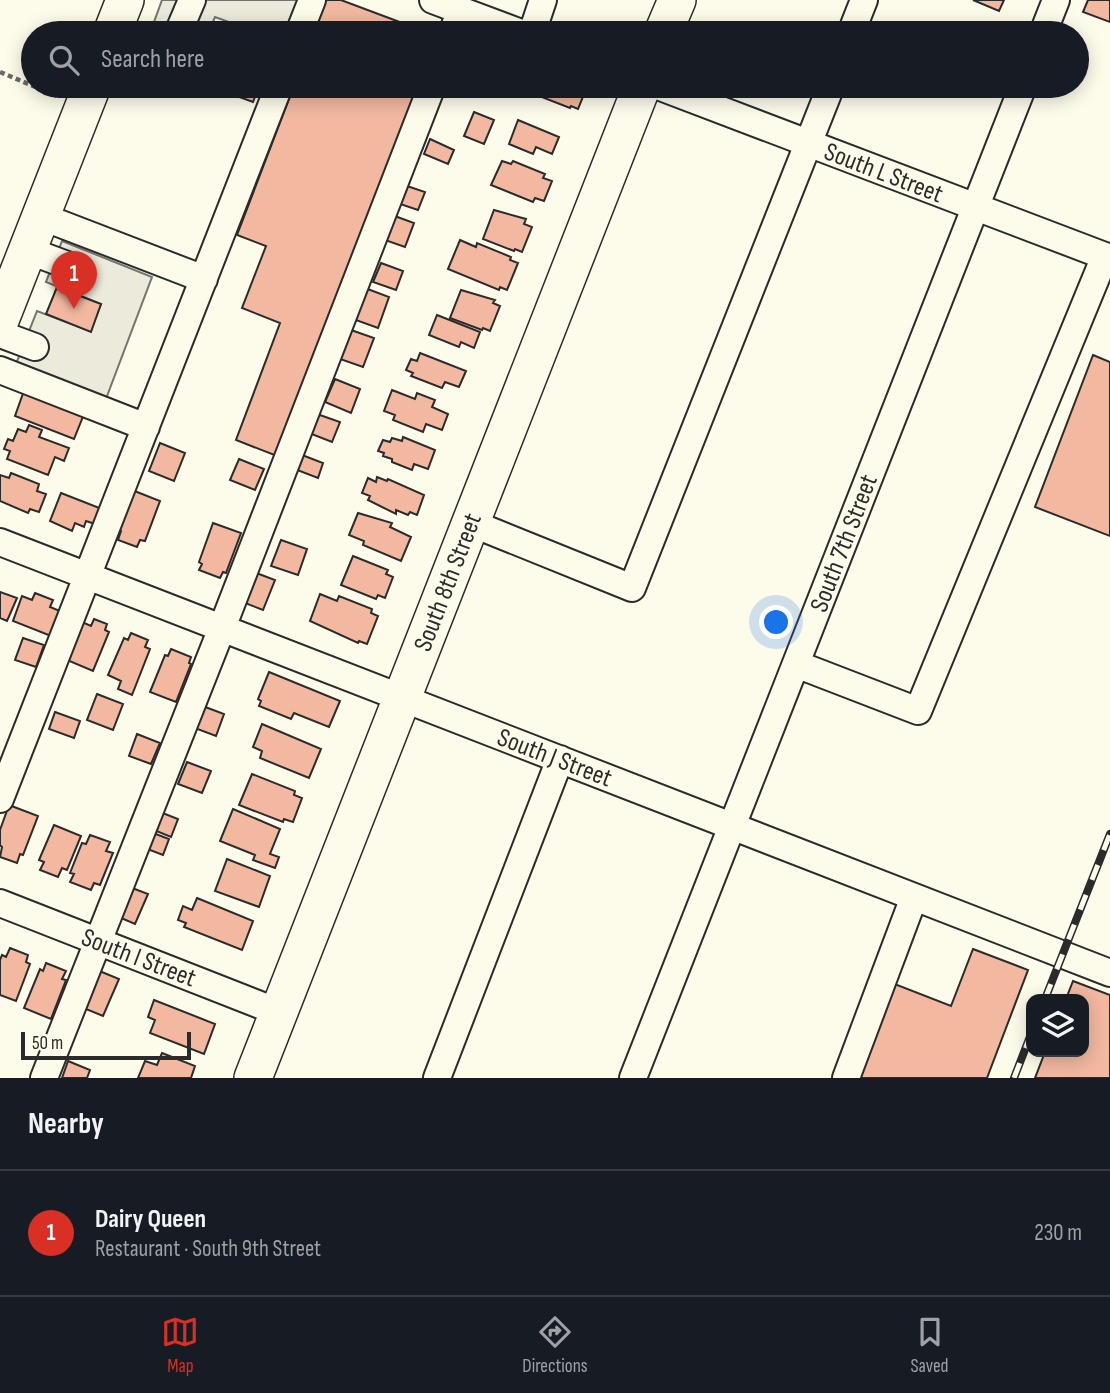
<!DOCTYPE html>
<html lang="en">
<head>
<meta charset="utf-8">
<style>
	:root { --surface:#171b24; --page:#20242c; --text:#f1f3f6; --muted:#9ea1a6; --line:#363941; --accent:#d93025 }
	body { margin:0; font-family:"Sofia Sans Condensed",sans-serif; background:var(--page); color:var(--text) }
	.controls { position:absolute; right:21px; bottom:21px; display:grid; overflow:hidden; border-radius:14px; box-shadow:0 4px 18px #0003 }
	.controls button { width:63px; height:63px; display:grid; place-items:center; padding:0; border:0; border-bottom:2px solid var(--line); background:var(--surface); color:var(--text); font:35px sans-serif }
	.scale { position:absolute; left:21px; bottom:18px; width:170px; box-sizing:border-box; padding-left:7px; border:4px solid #2b2b2b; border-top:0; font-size:19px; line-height:24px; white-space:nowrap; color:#2b2b2b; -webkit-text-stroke:5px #fdfbea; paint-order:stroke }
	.you { position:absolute; left:777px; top:623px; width:24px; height:24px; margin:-18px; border:5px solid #fff; border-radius:50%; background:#1a73e8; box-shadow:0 0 0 10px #1a73e833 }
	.badge { display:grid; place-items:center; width:46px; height:46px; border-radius:50%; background:var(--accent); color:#fff; font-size:23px; font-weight:700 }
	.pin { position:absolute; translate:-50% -58px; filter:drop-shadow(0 2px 4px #0008) }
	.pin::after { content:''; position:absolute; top:37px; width:24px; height:21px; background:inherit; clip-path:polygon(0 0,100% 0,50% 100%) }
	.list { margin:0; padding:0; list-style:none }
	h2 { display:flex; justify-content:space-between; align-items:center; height:91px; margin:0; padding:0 28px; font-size:30px }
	h2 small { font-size:23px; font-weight:400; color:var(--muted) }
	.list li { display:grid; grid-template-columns:46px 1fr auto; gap:21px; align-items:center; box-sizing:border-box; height:126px; padding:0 28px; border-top:2px solid var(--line) }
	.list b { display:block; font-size:26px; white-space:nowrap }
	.list p { margin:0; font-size:23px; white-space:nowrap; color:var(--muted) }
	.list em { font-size:23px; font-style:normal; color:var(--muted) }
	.icon { flex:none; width:38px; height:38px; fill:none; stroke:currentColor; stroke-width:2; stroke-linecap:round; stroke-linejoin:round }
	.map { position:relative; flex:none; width:1110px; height:1078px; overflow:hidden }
	.search { position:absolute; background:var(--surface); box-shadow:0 4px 18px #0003; left:21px; right:21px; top:21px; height:77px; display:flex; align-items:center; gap:18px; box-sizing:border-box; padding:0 24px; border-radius:38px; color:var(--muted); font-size:26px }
	.sheet { height:217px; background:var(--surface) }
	nav { display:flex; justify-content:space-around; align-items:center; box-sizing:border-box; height:98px; border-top:2px solid var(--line); background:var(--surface); font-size:19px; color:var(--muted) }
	nav a { display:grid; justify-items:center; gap:4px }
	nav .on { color:var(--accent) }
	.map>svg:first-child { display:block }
	.parking { fill:#eceadb; stroke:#74746e; stroke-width:2 }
	.building { fill:#f2b8a0; stroke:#2b2b2b; stroke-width:2 }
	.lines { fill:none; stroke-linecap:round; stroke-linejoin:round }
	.minor-casing { stroke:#2b2b2b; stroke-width:30 }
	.highway-casing { stroke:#2b2b2b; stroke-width:40 }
	.path { stroke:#6a6964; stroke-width:4.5; stroke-dasharray:5 3.5; stroke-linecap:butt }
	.minor { stroke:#fdfbea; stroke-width:26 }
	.highway { stroke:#fdfbea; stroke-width:37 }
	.rail-casing { stroke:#2b2b2b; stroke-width:8 }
	.rail { stroke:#fdfbea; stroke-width:5; stroke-dasharray:16; stroke-linecap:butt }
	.labels { text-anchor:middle; stroke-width:5; stroke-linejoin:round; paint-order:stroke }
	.street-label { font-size:26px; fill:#2b2b2b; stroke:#fdfbea }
</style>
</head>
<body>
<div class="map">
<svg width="1110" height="1078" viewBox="0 0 1110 1078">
	<rect width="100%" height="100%" fill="#fdfbea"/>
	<!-- parking -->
	<path class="parking" d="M162,0H300L287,33H259L215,17L208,33H150Z
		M62,241L152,277L104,404L14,369L37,311L90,331L101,304L46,282Z"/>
	<!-- building -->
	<path class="building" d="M326,0H341L429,33H314Z
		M973,0H1004L999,11Z
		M1088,0H1110V22L1083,12Z
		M209,86H259L253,102Z
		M294,86H418L277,456L236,440L280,323L242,308L266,246L237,235Z
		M522,86H573L577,87L575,91L584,94L578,109L571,106L570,108L521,89Z
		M474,112L494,120L484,144L464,136Z
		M518,120L559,137L552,154L536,147L533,154L509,144Z
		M430,139L454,150L448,164L424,154Z
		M502,161L511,164L513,161L545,174L543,178L552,181L544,201L535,198L533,202L491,185Z
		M404,185L425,192L418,210L397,203Z
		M494,210L526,219L524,224L532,227L522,252L515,249L514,251L483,239Z
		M392,215L414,223L405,247L382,239Z
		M460,240L476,247L477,243L511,257L510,260L518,263L507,290L500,287L499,290L448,269Z
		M381,263L403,271L396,290L373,282Z
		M57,287L101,304L91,332L46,314Z
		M365,288L389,297L378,328L353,319Z
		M461,290L495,300L493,303L500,306L490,331L483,328L482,330L450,318Z
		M437,315L480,332L474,348L461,342L459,347L429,335Z
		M351,330L374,338L363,367L340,359Z
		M420,353L466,371L459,387L445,382L442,388L411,376L413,373L406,370L411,359L417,361Z
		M1093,355L1110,362V536L1035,507Z
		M335,379L360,389L351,413L325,402Z
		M26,385L86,409L74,439L15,416Z
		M392,390L415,399L417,393L435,400L432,407L448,414L442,430L426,424L423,432L393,420L395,415L384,411Z
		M317,414L340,422L332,442L309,433Z
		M29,425L42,430L39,437L69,448L64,461L55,457L48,475L7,459L10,451L4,449L8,439L13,441L18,429L26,432Z
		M403,437L435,450L428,469L414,464L412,470L392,462V459L383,456L384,453L378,451L383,440L390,442L392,438L402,441Z
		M160,443L185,453L174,481L149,471Z
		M302,455L323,463L318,478L297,470Z
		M239,459L264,469L255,490L230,480Z
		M11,473L39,484L37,491L46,494L39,512L30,509L28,513L0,501V475L9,478Z
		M377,477L387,481L388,479L424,495L417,515L410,512L408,515L396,510V514L368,500L370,496L362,493L368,478L376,482Z
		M132,490L160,501L145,541L140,540L137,547L118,540L121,531L117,529Z
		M61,493L102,509L95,524L86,521L84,527L75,523L72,531L50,521Z
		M358,513L392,523L390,527L411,537L401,561L363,545L364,541L349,535Z
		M213,523L241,533L226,573L223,572L220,578L199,570L202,564L199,562Z
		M281,540L307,549L298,575L271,566Z
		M353,556L388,570L386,574L393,577L385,598L378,595L376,599L341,585Z
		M251,571L275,580L263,610L240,601Z
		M0,592L17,598L7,621L0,618Z
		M35,593L53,600L50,607L60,611L51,636L13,621L22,596L32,600Z
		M320,594L337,601L339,596L372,609L371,613L378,616L367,644L359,641L358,643L310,621Z
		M94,619L107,624L105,630L109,632L93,671L67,660L82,622L91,626Z
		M131,633L148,640L145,647L150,649L132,695L118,689L121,681L108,675L124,638L128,640Z
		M23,638L44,645L36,667L15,660Z
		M171,649L191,657L189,663L191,664L176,702L150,692L165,655L168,656Z
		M269,672L340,701L329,727L294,713L291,719L259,706L261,701L258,699Z
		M97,694L123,704L113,730L87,720Z
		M200,705L224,714L216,736L192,727Z
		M55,712L80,721L74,738L49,729Z
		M262,724L321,749L309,778L260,758L262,751L253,747Z
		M137,734L160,743L151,764L129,756Z
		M187,762L211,771L202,793L178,784Z
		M252,774L295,791L294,795L302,798L293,822L284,819L283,822L239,805Z
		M9,805L38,816L23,855L20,854L17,863L0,857L2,847L0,845V830Z
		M233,809L280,829L270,854L279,857L275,868L253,860L255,855L220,841Z
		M155,810L178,819L171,837L149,828Z
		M54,825L81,836L67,870L62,868L58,877L40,870L44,862L39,860Z
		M148,831L169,839L163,855L142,847Z
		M90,835L110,842L106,851L113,853L100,885L94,883L91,890L70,882L74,874L70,873L82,843L86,844Z
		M227,859L270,876L259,907L215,891Z
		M127,886L148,894L135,924L114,915Z
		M197,898L253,921L242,950L184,927L186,923L178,920L183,906L192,910Z
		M10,948L28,955L26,962L30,964L16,1001L0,995V960L2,955L6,957Z
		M973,949L1028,970L987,1078H850L887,981L951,1006Z
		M46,963L66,971L62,979L66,980L51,1019L24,1008L40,969L43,971Z
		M97,970L119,979L103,1016L81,1007Z
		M1073,981L1110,995V1078H1035L1045,1052H1084V999H1066Z
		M154,1000L215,1024L204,1054L150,1033L155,1020L148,1017Z
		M162,1053L195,1066L191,1078H138L145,1061L157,1065Z
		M68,1061L90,1070L87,1078H62Z"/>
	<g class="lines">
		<defs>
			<path id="minor" d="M433,0L521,33
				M178,33L192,0
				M299,33L312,0
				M452,33L461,10
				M532,33L543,0
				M851,33L864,0
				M1043,33L1056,0
				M658,86L1110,258
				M40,216L204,279
				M27,250L67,265
				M0,334L35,347
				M0,370L146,427
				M471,523L632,588L831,86
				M0,542L1110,973
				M796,664L918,711L1105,256
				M0,799L279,86
				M0,903L278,1012
				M44,1078L222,628L432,86
				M437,1078L560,759
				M633,1078L1023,86
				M846,1078L914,897"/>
			<path id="highway" d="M112,33L125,0
				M663,33L677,0
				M0,320L92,86
				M253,1078L642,86"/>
		</defs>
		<!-- minor casing -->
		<use href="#minor" class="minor-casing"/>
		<!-- highway casing -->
		<use href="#highway" class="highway-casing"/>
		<!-- path -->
		<path class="path" d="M0,72L57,96"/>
		<!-- minor -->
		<use href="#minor" class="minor"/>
		<!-- highway -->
		<use href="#highway" class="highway"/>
		<defs>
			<path id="rail" d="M1045,999L1110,834
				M1014,1078L1031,1034"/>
		</defs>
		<!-- rail casing -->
		<use href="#rail" class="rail-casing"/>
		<!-- rail -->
		<use href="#rail" class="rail"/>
	</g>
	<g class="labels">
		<!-- street labels -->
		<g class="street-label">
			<text transform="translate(884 172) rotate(21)" y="9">South L Street</text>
			<text transform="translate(843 543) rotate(-69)" y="9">South 7th Street</text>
			<text transform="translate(447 582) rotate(-69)" y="9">South 8th Street</text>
			<text transform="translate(555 757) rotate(21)" y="9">South J Street</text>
			<text transform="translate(139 957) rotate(21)" y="9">South I Street</text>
		</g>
	</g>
</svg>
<div class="controls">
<button><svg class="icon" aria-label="layers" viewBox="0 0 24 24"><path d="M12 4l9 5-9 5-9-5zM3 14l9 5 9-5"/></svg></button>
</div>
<div class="scale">50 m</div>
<div class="you"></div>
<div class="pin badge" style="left:74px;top:309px">1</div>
<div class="search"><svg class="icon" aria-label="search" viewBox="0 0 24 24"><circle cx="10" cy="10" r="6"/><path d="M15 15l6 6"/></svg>Search here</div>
</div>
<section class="sheet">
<h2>Nearby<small></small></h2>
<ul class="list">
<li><span class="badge">1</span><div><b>Dairy Queen</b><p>Restaurant · South 9th Street</p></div><em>230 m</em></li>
</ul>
</section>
<nav>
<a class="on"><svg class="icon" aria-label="map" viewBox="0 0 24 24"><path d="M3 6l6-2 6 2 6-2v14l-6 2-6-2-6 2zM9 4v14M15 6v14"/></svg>Map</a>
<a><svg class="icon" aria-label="directions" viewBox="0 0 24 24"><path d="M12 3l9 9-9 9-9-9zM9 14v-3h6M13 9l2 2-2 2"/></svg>Directions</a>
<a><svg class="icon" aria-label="saved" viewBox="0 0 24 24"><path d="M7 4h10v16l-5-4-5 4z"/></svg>Saved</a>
</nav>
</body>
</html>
